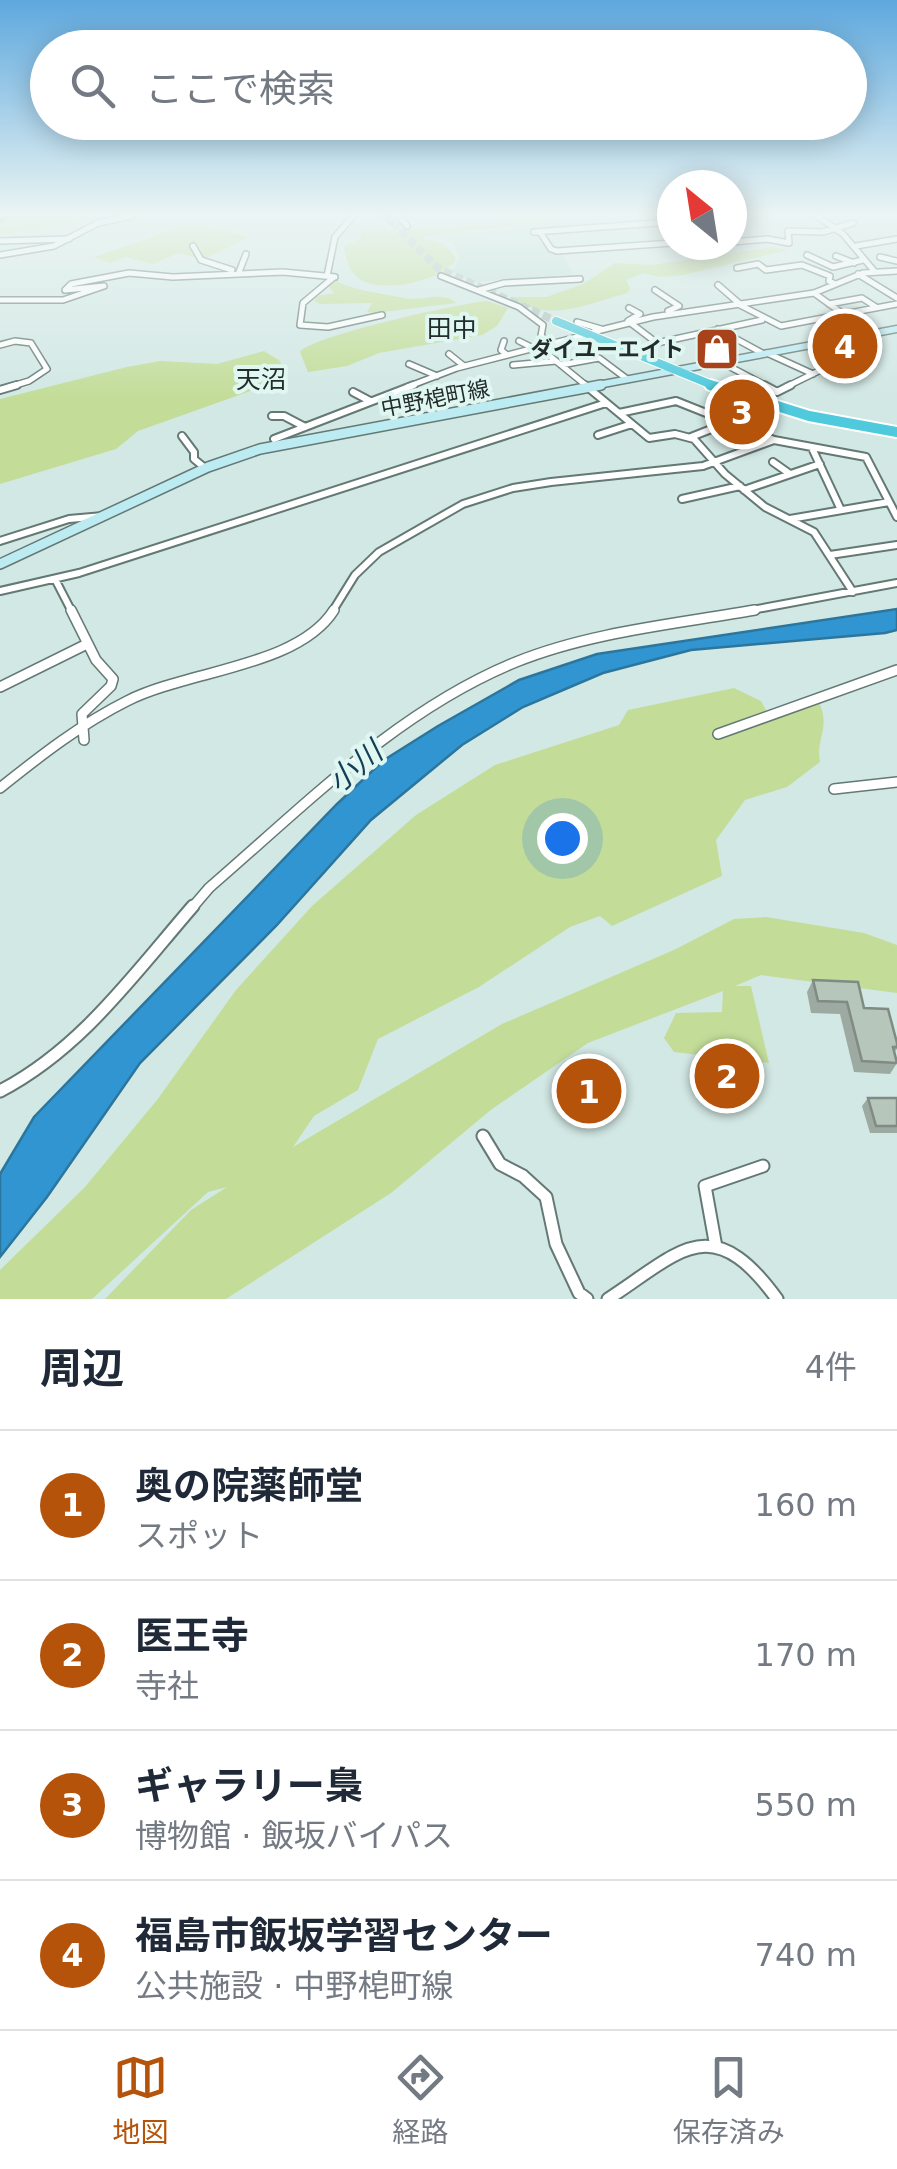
<!DOCTYPE html>
<html lang="ja">
<head>
<meta charset="utf-8">
<style>
	:root { --surface:#fff; --page:#f2f2f3; --text:#1f2937; --muted:#747a83; --line:#e0e1e3; --accent:#b45309 }
	body { margin:0; font-family:"DejaVu Sans","Noto Sans JP",sans-serif; background:var(--page); color:var(--text) }
	.compass { position:absolute; left:657px; top:170px; width:90px; height:90px; border-radius:50%; background:var(--surface); box-shadow:0 5px 25px #0003; rotate:330deg }
	.you { position:absolute; left:562px; top:838px; width:35px; height:35px; margin:-25px; border:8px solid #fff; border-radius:50%; background:#1a73e8; box-shadow:0 0 0 15px #1a73e833 }
	.badge { display:grid; place-items:center; width:65px; height:65px; border-radius:50%; background:var(--accent); color:#fff; font-size:32px; font-weight:700 }
	.pin { position:absolute; translate:-50% -50%; border:5px solid #fff; box-shadow:0 2px 10px #0006 }
	.list { margin:0; padding:0; list-style:none }
	h2 { display:flex; justify-content:space-between; align-items:center; height:130px; margin:0; padding:0 40px; font-size:42px }
	h2 small { font-size:32px; font-weight:400; color:var(--muted) }
	.list li { display:grid; grid-template-columns:65px 1fr auto; gap:30px; align-items:center; box-sizing:border-box; height:150px; padding:0 40px; border-top:2px solid var(--line) }
	.list b { display:block; font-size:38px; white-space:nowrap }
	.list p { margin:0; font-size:32px; white-space:nowrap; color:var(--muted) }
	.list em { font-size:32px; font-style:normal; color:var(--muted) }
	.icon { flex:none; width:55px; height:55px; fill:none; stroke:currentColor; stroke-width:2; stroke-linecap:round; stroke-linejoin:round }
	.map { position:relative; flex:none; width:897px; height:1299px; overflow:hidden }
	.search { position:absolute; background:var(--surface); box-shadow:0 5px 25px #0003; left:30px; right:30px; top:30px; height:110px; display:flex; align-items:center; gap:25px; box-sizing:border-box; padding:0 35px; border-radius:55px; color:var(--muted); font-size:38px }
	.sheet { height:730px; background:var(--surface) }
	nav { display:flex; justify-content:space-around; align-items:center; box-sizing:border-box; height:140px; border-top:2px solid var(--line); background:var(--surface); font-size:28px; color:var(--muted) }
	nav a { display:grid; justify-items:center; gap:5px }
	nav .on { color:var(--accent) }
	.map>svg:first-child { display:block }
	.built { fill:#c1e0d9 }
	.green { fill:#c3dd99 }
	.water { fill:#3095d0; stroke:#2c769e; stroke-width:2.5 }
	.lines { fill:none; stroke-linecap:round; stroke-linejoin:round }
	.river { fill:#3095d0; fill-rule:evenodd }
	.trunk-tunnel { stroke:#afc2bf; stroke-width:8; stroke-dasharray:8 4; stroke-linecap:butt }
	.minor-far3-casing { stroke:#647874; stroke-width:8 }
	.minor-far2-casing { stroke:#647874; stroke-width:10 }
	.minor-far1-casing { stroke:#647874; stroke-width:12 }
	.minor-casing { stroke:#647874; stroke-width:15 }
	.tertiary-casing { stroke:#647874; stroke-width:8 }
	.secondary-far1-casing { stroke:#647874; stroke-width:9 }
	.secondary-casing { stroke:#647874; stroke-width:12 }
	.trunk-far1-casing { stroke:#fff; stroke-width:10 }
	.trunk-casing { stroke:#fff; stroke-width:14 }
	.minor-far3 { stroke:#fff; stroke-width:5 }
	.minor-far2 { stroke:#fff; stroke-width:6 }
	.minor-far1 { stroke:#fff; stroke-width:9 }
	.minor { stroke:#fff; stroke-width:11 }
	.tertiary { stroke:#fff; stroke-width:5 }
	.secondary-far1 { stroke:#bdebf2; stroke-width:6 }
	.secondary { stroke:#bdebf2; stroke-width:9 }
	.trunk-far1 { stroke:#4ecadc; stroke-width:8 }
	.trunk { stroke:#4ecadc; stroke-width:10 }
	.wall { fill:#9daaa1 }
	.building { fill:#b6c6bb; stroke:#7f8b83; stroke-width:2.5 }
	.labels { text-anchor:middle; stroke-width:8; stroke-linejoin:round; paint-order:stroke }
	.far-poi-label { font-size:22px; font-weight:bold; fill:#232c2a; stroke:#dff6f1; text-anchor:end }
	.far-street-label { font-size:22px; fill:#232c2a; stroke:#dff6f1 }
	.far-neighbourhood-label { font-size:25px; fill:#232c2a; stroke:#dff6f1 }
	.water-label { font-size:30px; font-style:italic; fill:#153d56; stroke:#dff6f1 }
</style>
</head>
<body>
<div class="map">
<svg width="897" height="1299" viewBox="0 0 897 1299">
	<rect width="100%" height="100%" fill="#d2e8e4"/>
	<!-- built -->
	<path class="built" d="M534,227L549,250L560,252L574,274L476,282L453,272L459,257L457,250L452,242L434,237Z"/>
	<!-- green -->
	<path class="green" d="M0,216H88L77,223L0,235Z
		M545,218L557,220L420,237L444,244L456,258C445,282 374,296 356,276C349,269 345,256 344,247L362,238L358,233L367,231L486,226Z
		M192,223L249,237L204,259L178,253L153,264L125,257L110,263L94,257Z
		M772,247L788,250L683,275L661,277L643,273L626,280L630,289L627,293C588,304 547,324 510,297H546L583,284L615,263L652,265Z
		M336,281C357,291 380,293 404,298C422,302 442,290 456,303L374,313L367,312L372,303L320,304L314,301L318,296L334,293L328,285Z
		M487,301L508,308L497,326L482,335L379,353L347,366L308,372L300,352C311,336 461,303 487,301Z
		M264,351L280,361L285,375L281,380L138,431L116,449L0,484V399L127,367L160,361L217,364Z
		M734,688L761,701L767,712L815,695C834,726 815,736 820,762L787,787L745,800L716,840L722,876L612,926L600,916L570,927L479,987L378,1039L358,1090L314,1116L293,1147L502,1024L676,949L734,919L766,917L864,933L897,945V993L761,975L735,986H751L769,1063L674,1052L664,1038L676,1013L722,1012L723,991L588,1043L492,1109L391,1193L226,1299H105L191,1210L227,1187L208,1192L92,1299H0V1270L85,1187L157,1100L236,990L312,906L416,815L495,765L619,725L628,710Z"/>
	<!-- water -->
	<path class="water" d="M897,609V630L885,633L691,650L603,673L523,707L462,745L371,820L277,925L140,1063L47,1197L0,1257V1174L34,1117L337,804L384,760L438,726L519,680L597,654Z"/>
	<g class="lines">
		<!-- river -->
		<path class="river" d="M1,216H10L0,224Z"/>
		<!-- trunk-tunnel -->
		<path class="trunk-tunnel" d="M392,222L439,269L556,321"/>
		<defs>
			<path id="minor-far3" d="M399,216L407,226
				M817,216L843,234L875,272
				M534,232L657,223L664,216
				M540,232L551,249L557,251L672,243
				M0,241L69,239
				M732,242L767,239L789,243L788,231L823,232L853,223
				M193,246L201,260L232,270
				M856,246L897,239
				M807,255L833,267L863,260
				M836,256L854,263
				M880,257L897,261
				M737,268L758,264L766,270L802,265L830,276L829,281L835,284
				M239,272L246,254
				M858,274L897,298
				M327,276L335,237L353,216
				M441,276L519,307L543,325L541,336L552,344
				M334,277L303,303L300,325L328,327L382,315
				M718,285L741,305
				M479,290L504,283L580,279
				M655,290L679,306L668,311
				M814,293L871,334
				M0,300H63L104,286L65,290L71,284L129,273L173,277L283,272L335,277
				M829,304L862,298L876,307
				M740,305L781,326L897,304
				M629,308L640,314L628,321L657,343L762,320
				M577,322L601,329
				M718,329L764,354
				M593,332L653,317L814,293L863,273L897,271
				M504,341L501,350L507,355
				M519,341L535,349
				M0,345L15,341L31,343L47,369L29,381L9,387
				M540,348L588,387
				M767,353L813,374
				M449,354L464,366
				M721,362L768,387
				M409,364L437,376
				M513,365L556,361
				M561,365L599,358L627,379
				M407,387L457,368L581,336
				M786,387L837,362L815,344"/>
			<path id="minor-far2" d="M585,385L649,438L675,434L694,439L725,474L765,507L814,532L853,592
				M764,385L777,392L791,385
				M0,390L17,385
				M353,392L370,401
				M619,413L676,401L774,440L866,457L897,517
				M272,416H284L305,427
				M598,435L632,424
				M182,436L194,452V459L205,468
				M691,437L729,422
				M274,439L414,385
				M812,448L841,510
				M773,462L790,474
				M744,490L820,464
				M682,499L740,486
				M790,519L889,502
				M0,541L69,519L103,516
				M830,555L897,545
				M55,579L72,612
				M0,591L79,573L606,403
				M332,612L355,575L379,552L463,504L513,488L551,482L703,466L774,440
				M741,612L897,583"/>
			<path id="minor-far1" d="M71,610L96,660L113,679L111,686L82,714L84,740
				M0,687L87,644
				M718,734L897,670
				M0,788C40,756 81,724 127,701C188,670 298,667 334,610
				M834,789L897,782
				M191,909L209,888C304,806 398,710 516,662C590,632 676,624 755,610"/>
			<path id="minor" d="M0,1091C81,1049 134,974 193,906
				M483,1136L500,1164L523,1176L546,1197L556,1244L579,1293L587,1299
				M716,1247L705,1186L763,1166
				M608,1299C679,1253 711,1208 777,1299"/>
			<path id="tertiary" d="M0,255L54,246L98,223L132,216"/>
			<path id="secondary-far1" d="M587,387L897,329"/>
			<path id="secondary" d="M0,564L208,467L260,449L601,385"/>
			<path id="trunk-far1" d="M385,216L392,222
				M556,321L717,387"/>
			<path id="trunk" d="M710,385L809,416L897,432"/>
		</defs>
		<!-- minor-far3 casing -->
		<use href="#minor-far3" class="minor-far3-casing"/>
		<!-- minor-far2 casing -->
		<use href="#minor-far2" class="minor-far2-casing"/>
		<!-- minor-far1 casing -->
		<use href="#minor-far1" class="minor-far1-casing"/>
		<!-- minor casing -->
		<use href="#minor" class="minor-casing"/>
		<!-- tertiary casing -->
		<use href="#tertiary" class="tertiary-casing"/>
		<!-- secondary-far1 casing -->
		<use href="#secondary-far1" class="secondary-far1-casing"/>
		<!-- secondary casing -->
		<use href="#secondary" class="secondary-casing"/>
		<!-- trunk-far1 casing -->
		<use href="#trunk-far1" class="trunk-far1-casing"/>
		<!-- trunk casing -->
		<use href="#trunk" class="trunk-casing"/>
		<!-- minor-far3 -->
		<use href="#minor-far3" class="minor-far3"/>
		<!-- minor-far2 -->
		<use href="#minor-far2" class="minor-far2"/>
		<!-- minor-far1 -->
		<use href="#minor-far1" class="minor-far1"/>
		<!-- minor -->
		<use href="#minor" class="minor"/>
		<!-- tertiary -->
		<use href="#tertiary" class="tertiary"/>
		<!-- secondary-far1 -->
		<use href="#secondary-far1" class="secondary-far1"/>
		<!-- secondary -->
		<use href="#secondary" class="secondary"/>
		<!-- trunk-far1 -->
		<use href="#trunk-far1" class="trunk-far1"/>
		<!-- trunk -->
		<use href="#trunk" class="trunk"/>
	</g>
	<!-- wall -->
	<path class="wall" d="M813,980L864,1008L897,1043V1049L894,1052L897,1063L890,1074L854,1072L840,1014L811,1013L807,992Z
		M868,1098H897V1133H870L862,1106Z"/>
	<!-- building -->
	<path class="building" d="M813,980L858,982L864,1008L888,1009L897,1043V1047H893L897,1063L862,1061L847,1002L818,1001Z
		M868,1098H897V1126H876Z"/>
	<!-- sky -->
	<linearGradient id="sky" x2="0" y2="1"><stop stop-color="#5ea8de"/><stop offset="0.54" stop-color="#ebf5f3"/><stop offset="1" stop-color="#ebf5f3" stop-opacity="0"/></linearGradient>
	<rect width="897" height="397" fill="url(#sky)"/>
	<!-- icons -->
	<defs>
		<symbol id="shop-square" viewBox="-11 -11 22 22"><rect x="-9" y="-9" width="18" height="18" rx="4" fill="#a8421a" stroke="#dff6f1"/><path d="M-5-2.5h2.3a2.7 3.5 0 0 1 5.4 0H5L5.5 6h-11ZM-1.5-2.5h3a1.5 2.3 0 0 0-3 0Z" fill="#fff"/></symbol>
	</defs>
	<g fill-rule="evenodd">
		<use href="#shop-square" x="692" y="324" width="50" height="50"/>
	</g>
	<g class="labels">
		<!-- far-poi labels -->
		<g class="far-poi-label">
			<text x="684" y="357">ダイユーエイト</text>
		</g>
		<!-- far-street labels -->
		<g class="far-street-label">
			<text transform="translate(435 398) rotate(-11)" y="8">中野梍町線</text>
		</g>
		<!-- far-neighbourhood labels -->
		<g class="far-neighbourhood-label">
			<text x="452" y="337">田中</text>
			<text x="261" y="388">天沼</text>
		</g>
		<!-- water labels -->
		<g class="water-label">
			<text transform="translate(355 767) rotate(-40)" y="10">小川</text>
		</g>
	</g>
</svg>
<svg class="compass" viewBox="-18 -18 36 36"><path d="M0-13l5 13h-10z" fill="#e53935"/><path d="M0 13l5-13h-10z" fill="#747a83"/></svg>
<div class="you"></div>
<div class="pin badge" style="left:589px;top:1091px">1</div>
<div class="pin badge" style="left:727px;top:1076px">2</div>
<div class="pin badge" style="left:742px;top:412px">3</div>
<div class="pin badge" style="left:845px;top:346px">4</div>
<div class="search"><svg class="icon" aria-label="search" viewBox="0 0 24 24"><circle cx="10" cy="10" r="6"/><path d="M15 15l6 6"/></svg>ここで検索</div>
</div>
<section class="sheet">
<h2>周辺<small>4件</small></h2>
<ul class="list">
<li><span class="badge">1</span><div><b>奥の院薬師堂</b><p>スポット</p></div><em>160 m</em></li>
<li><span class="badge">2</span><div><b>医王寺</b><p>寺社</p></div><em>170 m</em></li>
<li><span class="badge">3</span><div><b>ギャラリー梟</b><p>博物館 · 飯坂バイパス</p></div><em>550 m</em></li>
<li><span class="badge">4</span><div><b>福島市飯坂学習センター</b><p>公共施設 · 中野梍町線</p></div><em>740 m</em></li>
</ul>
</section>
<nav>
<a class="on"><svg class="icon" aria-label="map" viewBox="0 0 24 24"><path d="M3 6l6-2 6 2 6-2v14l-6 2-6-2-6 2zM9 4v14M15 6v14"/></svg>地図</a>
<a><svg class="icon" aria-label="directions" viewBox="0 0 24 24"><path d="M12 3l9 9-9 9-9-9zM9 14v-3h6M13 9l2 2-2 2"/></svg>経路</a>
<a><svg class="icon" aria-label="saved" viewBox="0 0 24 24"><path d="M7 4h10v16l-5-4-5 4z"/></svg>保存済み</a>
</nav>
</body>
</html>
